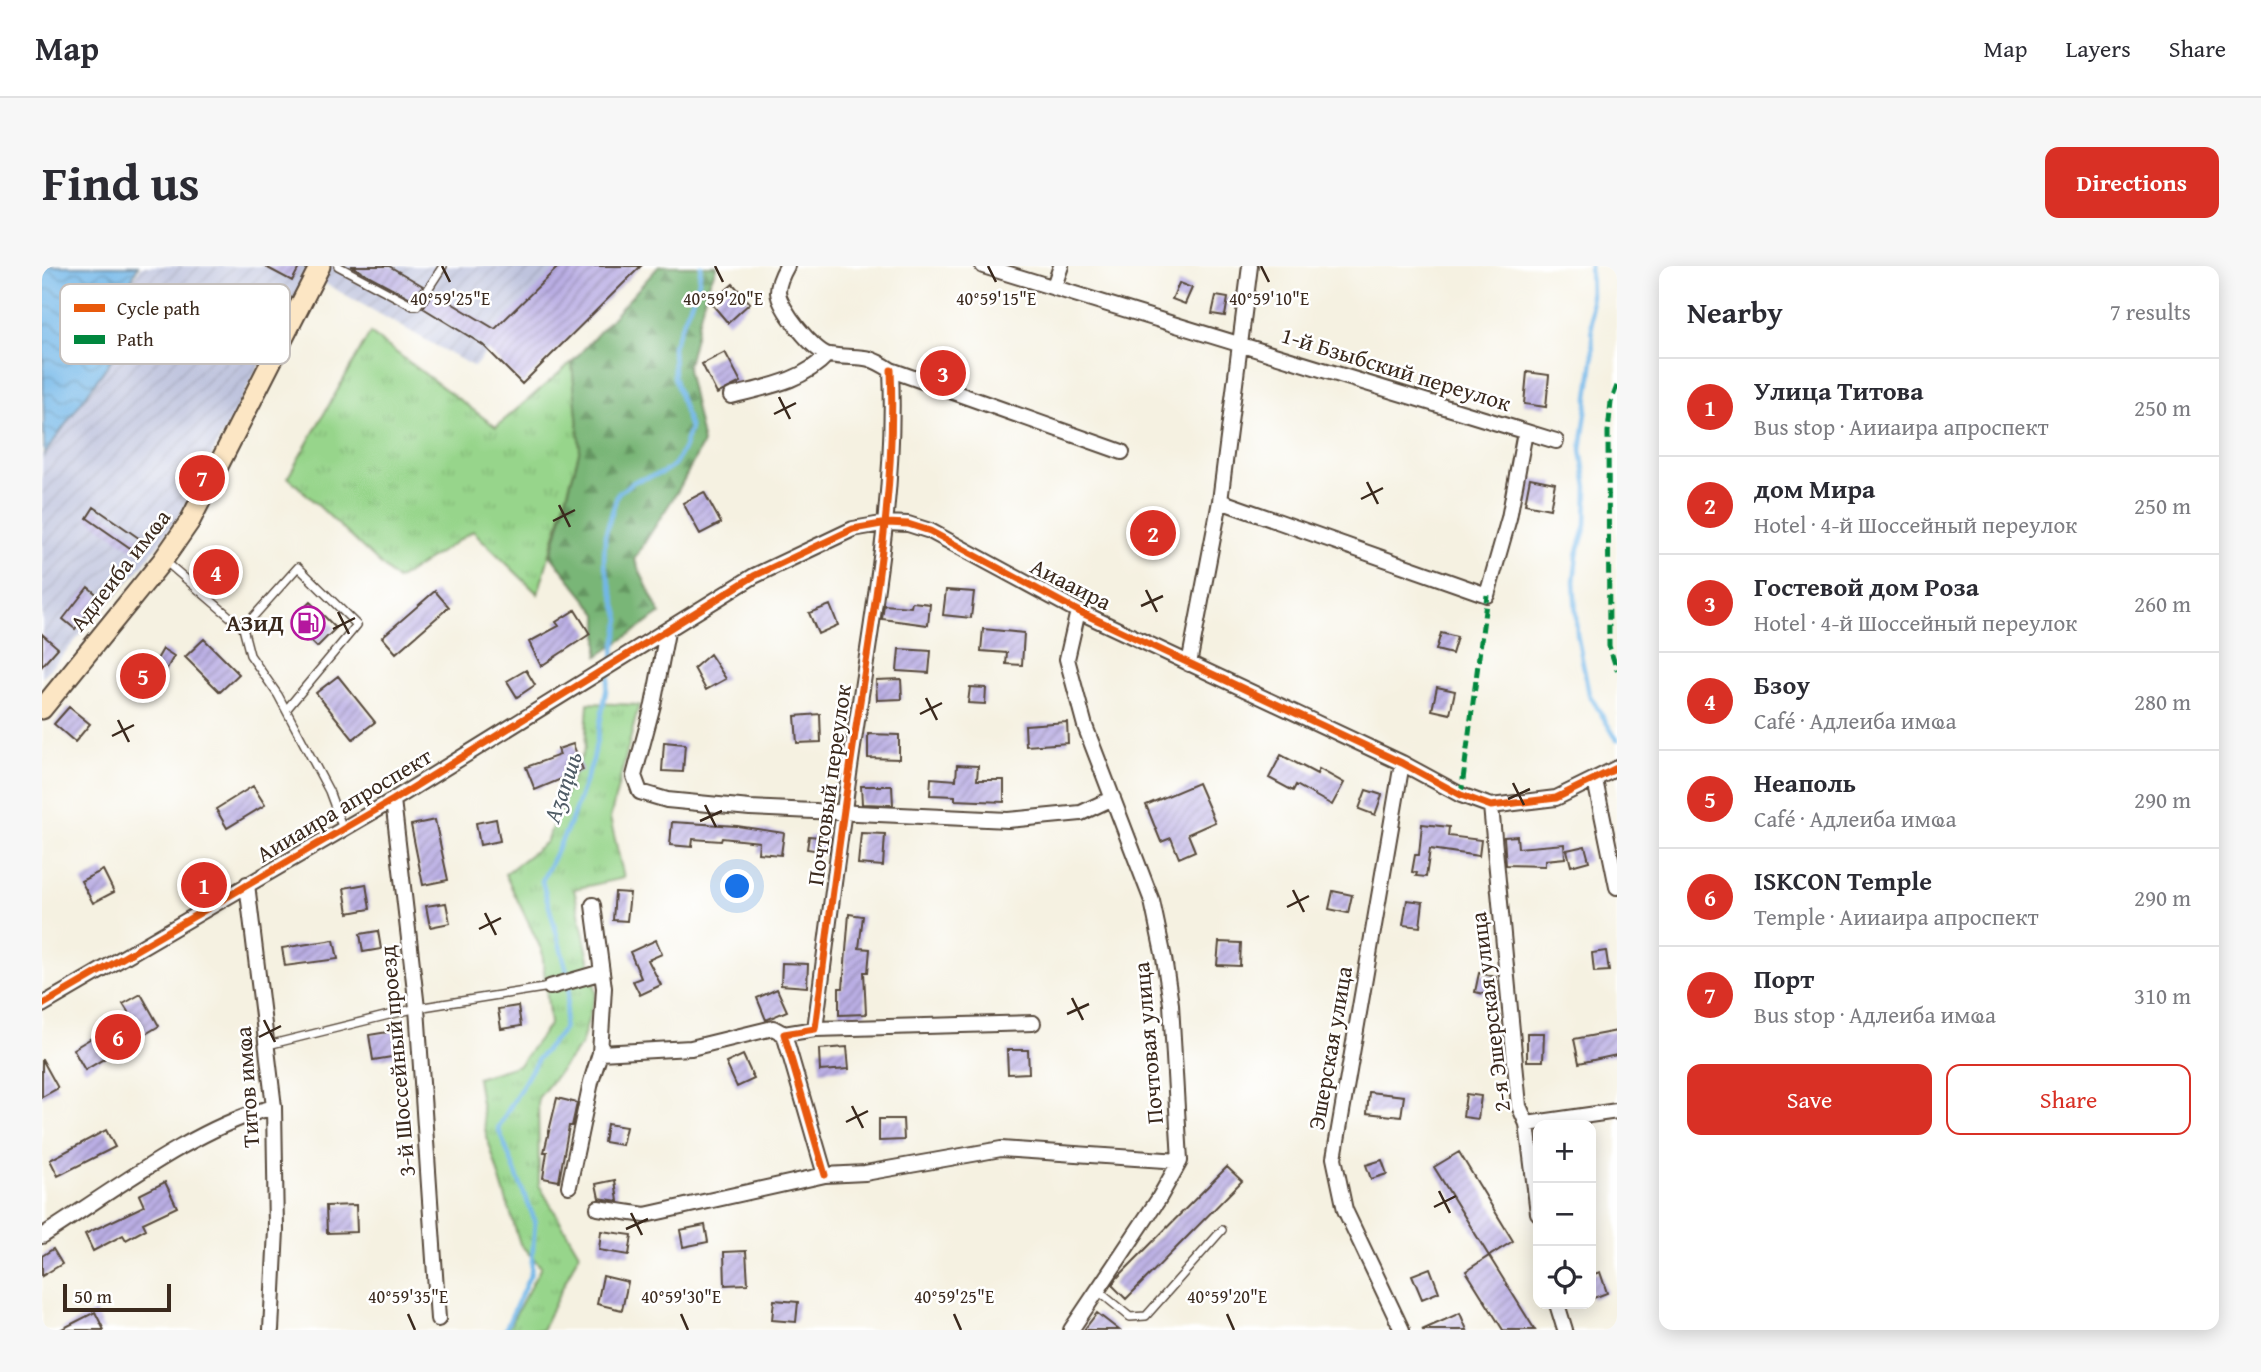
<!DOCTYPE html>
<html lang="en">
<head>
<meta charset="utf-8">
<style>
	:root { --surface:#fff; --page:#f7f7f7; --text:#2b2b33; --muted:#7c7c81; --line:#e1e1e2; --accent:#d93025 }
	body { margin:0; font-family:"Gentium Book Plus",serif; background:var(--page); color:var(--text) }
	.controls { position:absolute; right:21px; bottom:21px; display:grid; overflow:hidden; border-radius:14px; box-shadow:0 4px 18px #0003 }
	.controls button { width:63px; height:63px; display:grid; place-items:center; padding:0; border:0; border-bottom:2px solid var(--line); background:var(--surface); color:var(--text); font:35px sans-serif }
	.scale { position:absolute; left:21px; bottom:18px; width:108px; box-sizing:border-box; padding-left:7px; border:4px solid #3b2a1e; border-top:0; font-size:19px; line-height:24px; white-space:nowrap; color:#3b2a1e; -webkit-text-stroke:5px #fff; paint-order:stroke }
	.you { position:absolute; left:696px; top:621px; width:24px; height:24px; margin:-18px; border:5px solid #fff; border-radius:50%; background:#1a73e8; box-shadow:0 0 0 10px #1a73e833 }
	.badge { display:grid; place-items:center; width:46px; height:46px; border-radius:50%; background:var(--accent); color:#fff; font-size:23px; font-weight:700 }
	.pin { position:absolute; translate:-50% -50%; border:4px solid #fff; box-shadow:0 2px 7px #0006 }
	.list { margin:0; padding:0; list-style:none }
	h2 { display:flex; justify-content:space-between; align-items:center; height:91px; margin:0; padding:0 28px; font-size:30px }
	h2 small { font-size:23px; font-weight:400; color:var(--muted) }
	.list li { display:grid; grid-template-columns:46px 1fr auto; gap:21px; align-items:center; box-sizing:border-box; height:98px; padding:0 28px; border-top:2px solid var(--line) }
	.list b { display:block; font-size:26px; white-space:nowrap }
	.list p { margin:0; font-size:23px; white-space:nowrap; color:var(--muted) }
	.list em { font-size:23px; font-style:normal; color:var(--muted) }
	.actions { display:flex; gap:14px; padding:21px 28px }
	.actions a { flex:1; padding:16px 0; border:2px solid var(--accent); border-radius:14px; text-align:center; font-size:24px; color:var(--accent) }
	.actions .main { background:var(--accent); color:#fff }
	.icon { flex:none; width:38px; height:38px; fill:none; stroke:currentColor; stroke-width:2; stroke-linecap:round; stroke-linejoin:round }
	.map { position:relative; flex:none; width:1575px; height:1064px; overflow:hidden; border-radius:14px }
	header { display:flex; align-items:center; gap:42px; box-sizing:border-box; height:98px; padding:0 35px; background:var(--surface); border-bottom:2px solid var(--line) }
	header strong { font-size:33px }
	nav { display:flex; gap:38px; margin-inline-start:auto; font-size:24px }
	.intro { display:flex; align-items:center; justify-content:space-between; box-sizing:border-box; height:168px; padding:0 42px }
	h1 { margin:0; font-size:49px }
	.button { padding:18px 32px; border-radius:14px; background:var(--accent); color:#fff; font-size:24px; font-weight:700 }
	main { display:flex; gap:42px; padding:0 42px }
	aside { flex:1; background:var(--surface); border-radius:14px; box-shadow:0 4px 18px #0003 }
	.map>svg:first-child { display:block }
	.industrial { fill:url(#industrial-furrows) }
	.grass { fill:url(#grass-tufts); stroke:#698054; stroke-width:2 }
	.forest { fill:url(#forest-firs); stroke:#5a704a; stroke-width:2 }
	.water { fill:url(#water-waves); stroke:#567083; stroke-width:2 }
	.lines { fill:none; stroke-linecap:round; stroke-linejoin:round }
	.stream { stroke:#72b7e8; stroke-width:4.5 }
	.building { fill:url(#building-hatch) }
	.service-casing { stroke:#57483b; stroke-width:10 }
	.minor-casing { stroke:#57483b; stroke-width:18 }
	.secondary-casing { stroke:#57483b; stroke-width:23 }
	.service { stroke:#fff; stroke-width:7 }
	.minor { stroke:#fff; stroke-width:14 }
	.secondary { stroke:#fce6c4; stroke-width:19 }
	.quiet { stroke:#00873e; stroke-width:5; stroke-dasharray:10 5; stroke-linecap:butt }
	.cycleway-casing { stroke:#fff; stroke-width:11 }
	.cycleway { stroke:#e8590c; stroke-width:7 }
	.ticks { fill:none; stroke:#3b2a1e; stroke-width:2.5 }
	.labels { text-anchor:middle; stroke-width:5; stroke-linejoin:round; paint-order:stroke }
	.street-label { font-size:23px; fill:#3b2a1e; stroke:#fff }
	.poi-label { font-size:23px; font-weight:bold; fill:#3b2a1e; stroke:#fff; text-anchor:end }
	.water-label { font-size:24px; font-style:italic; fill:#4e5b65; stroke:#fff }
	.key { fill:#fff; stroke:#c4bfbc; stroke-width:2 }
	.key-label { font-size:19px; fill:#3b2a1e }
	.ticks-label { font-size:18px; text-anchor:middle; fill:#3b2a1e; stroke:#fff; stroke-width:5; stroke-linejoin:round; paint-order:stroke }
</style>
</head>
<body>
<header>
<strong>Map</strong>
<nav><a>Map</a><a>Layers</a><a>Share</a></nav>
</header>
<div class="intro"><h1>Find us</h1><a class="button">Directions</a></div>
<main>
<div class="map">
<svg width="1575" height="1064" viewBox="0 0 1575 1064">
	<defs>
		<pattern id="industrial-furrows" width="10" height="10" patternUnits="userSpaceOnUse" patternTransform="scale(1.75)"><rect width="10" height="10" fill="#bec3dd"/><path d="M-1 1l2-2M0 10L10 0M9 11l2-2" fill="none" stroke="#a4a8bd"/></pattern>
		<pattern id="grass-tufts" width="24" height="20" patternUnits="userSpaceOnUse" patternTransform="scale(1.75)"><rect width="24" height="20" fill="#97d58b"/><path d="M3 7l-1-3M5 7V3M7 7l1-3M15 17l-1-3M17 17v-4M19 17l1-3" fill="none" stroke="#83b778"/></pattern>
		<pattern id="forest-firs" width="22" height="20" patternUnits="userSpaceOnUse" patternTransform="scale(1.75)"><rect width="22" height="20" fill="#79b677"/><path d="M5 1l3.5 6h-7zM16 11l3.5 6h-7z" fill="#649461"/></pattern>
		<pattern id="water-waves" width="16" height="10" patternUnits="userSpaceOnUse" patternTransform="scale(1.75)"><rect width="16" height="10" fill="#72b7e8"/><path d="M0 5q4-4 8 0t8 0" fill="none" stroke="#5f95bb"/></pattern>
		<pattern id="building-hatch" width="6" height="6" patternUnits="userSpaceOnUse" patternTransform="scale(1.75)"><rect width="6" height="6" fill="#baaee4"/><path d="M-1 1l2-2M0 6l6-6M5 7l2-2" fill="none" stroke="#988eb8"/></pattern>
	</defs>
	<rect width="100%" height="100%" fill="#fff"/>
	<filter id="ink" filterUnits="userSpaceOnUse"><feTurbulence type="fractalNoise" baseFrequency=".0143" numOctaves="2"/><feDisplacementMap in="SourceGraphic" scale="14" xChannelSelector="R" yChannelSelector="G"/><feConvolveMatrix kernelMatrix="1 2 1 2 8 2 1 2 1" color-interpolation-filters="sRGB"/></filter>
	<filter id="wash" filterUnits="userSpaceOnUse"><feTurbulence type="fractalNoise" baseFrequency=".00686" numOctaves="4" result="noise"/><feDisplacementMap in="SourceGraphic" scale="28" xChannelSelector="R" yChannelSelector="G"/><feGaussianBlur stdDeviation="1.57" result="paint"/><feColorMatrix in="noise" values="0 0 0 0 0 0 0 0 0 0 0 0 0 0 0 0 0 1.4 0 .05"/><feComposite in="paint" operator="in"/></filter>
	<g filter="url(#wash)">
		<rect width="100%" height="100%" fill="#f5f1e1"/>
		<!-- industrial -->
		<path class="industrial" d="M99,0H516L432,101L266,8L138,249L97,304L0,412V187L2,189L103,46L82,29Z"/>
		<!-- grass -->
		<path class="grass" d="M328,67L454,161L530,96L538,183L496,328L431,265L355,314L246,211Z
			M546,437L597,439L568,552L582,612L532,623L554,726L539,779L496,832L497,919L537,987L500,1064H465L499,1001L478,978L444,868L435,812L477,799L508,758L500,685L463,608L504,576L543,482Z"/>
		<!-- forest -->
		<path class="forest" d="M617,0H675L664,25L645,103L661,177L637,223L592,293L618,348L556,390V348L509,290L538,183L530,96Z"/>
		<!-- water -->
		<path class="water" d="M0,0H96L82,30L103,46L2,189Z"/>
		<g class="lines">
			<!-- stream -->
			<path class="stream" d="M1548,0L1551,94L1539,184L1545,221L1544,259L1535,289L1532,315L1535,368L1547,428L1575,474
				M570,395L578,353L562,297L563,269L576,227L593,215L620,207L633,198L642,181L648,162L632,111L631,80L656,20L659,0
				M463,1064L489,1007L493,955L456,862L495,794L521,764L528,716L500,615L529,555L551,494L568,404"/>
		</g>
		<g id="blocks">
			<!-- building -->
			<path class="building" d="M222,0H258L250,15Z
				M309,0H347L381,20L372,34Z
				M517,0H599L480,118L441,79L381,42L391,26L453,63Z
				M1137,17L1150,22L1143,38L1130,33Z
				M691,18L708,37L686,57L669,37Z
				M1174,30L1186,32L1183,50L1170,48Z
				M683,86L699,116L675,128L660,98Z
				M1485,106L1507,109L1504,141L1482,138Z
				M1488,212L1513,217L1508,243L1483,238Z
				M662,226L679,257L658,268L641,237Z
				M52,241L101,275L94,286L45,252Z
				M1104,248L1124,253L1117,287L1097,280Z
				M46,321L58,331L33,363L21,353Z
				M904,324L932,326L929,352L901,349Z
				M393,325L407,341L354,387L340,371Z
				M268,336L294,362L275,381L249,355Z
				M870,336L888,338L886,359L840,353L842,339L869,341Z
				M788,339L796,359L776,368L767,347Z
				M533,344L548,368L499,400L487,376L517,360L514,356Z
				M941,363L982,367L980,399L964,398L965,387L939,385Z
				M1399,367L1415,371L1410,388L1394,384Z
				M0,368L16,382L0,400Z
				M162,373L197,408L178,426L143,391Z
				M121,383L132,390L123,406L106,423L91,410L99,400L107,407Z
				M857,383L889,385L887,407L855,405Z
				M668,388L684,413L664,424L652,402Z
				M484,404L493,419L475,431L465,415Z
				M296,410L333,456L311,473L274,427Z
				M859,413L860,433L835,434L834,414Z
				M928,421L944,422L943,438L926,437Z
				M1395,421L1413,425L1408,448L1390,444Z
				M27,441L48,458L33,476L12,458Z
				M778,448L779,476L755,477L753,450Z
				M1025,456L1026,477L984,480L983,459Z
				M826,468L857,469V493L826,492Z
				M622,476L643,478L641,506L620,505Z
				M531,478L541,504L493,524L484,501L518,489L516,483Z
				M1239,489L1275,508L1277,503L1302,517L1290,539L1254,519L1251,525L1227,512Z
				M915,499L936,500L935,514H962V536L913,534V530L888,529L889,512L914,514Z
				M1156,517L1173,556L1146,568L1153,585L1137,592L1129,572L1119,576L1104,539Z
				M211,520L223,539L185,562L174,543Z
				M819,520H850L851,539L820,538Z
				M1324,524L1340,529L1333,549L1317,543Z
				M454,553L458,575L438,579L434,557Z
				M393,554L406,614L381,619L369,559Z
				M630,556L695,560L742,567L739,589L716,587L717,576L680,572L679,575L651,573L650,581L628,579Z
				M1380,558L1407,561L1406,570L1439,574L1437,590L1388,583L1384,611L1374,610L1375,607L1370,606L1373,589H1377Z
				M819,567L843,568L841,600L816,598Z
				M767,570L788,572L786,586L765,583Z
				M1475,570L1476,582L1522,578L1523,592L1503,594V600L1464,599L1462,571Z
				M1543,580L1547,595L1529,600L1525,584Z
				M61,604L72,626L51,637L39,615Z
				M324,618L328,643L306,647L302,622Z
				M1291,625L1310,629L1306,647L1287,643Z
				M573,626L588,627L585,655L571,654Z
				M1365,634L1381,636L1378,661L1361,659Z
				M404,637L408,657L388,661L384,640Z
				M807,648L821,650L817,682L828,683L826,706H822L824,748L797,749V722H801Z
				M336,665L339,683L321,686L318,668Z
				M292,674L296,693L243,700L240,682Z
				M614,674L620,688L606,694L619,719L598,729L591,715L599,712L588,686Z
				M1177,676L1199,677L1198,700L1175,699Z
				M1564,685L1567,705L1552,706L1550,687Z
				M740,697L766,698L765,721L739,719Z
				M1437,707L1454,711L1450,730L1433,726Z
				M735,723L745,745L724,754L715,732Z
				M99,728L117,760L43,804L31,783L88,749L81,738Z
				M476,740L479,760L459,763L456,743Z
				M352,765L356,790L331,794L327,769Z
				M1575,765V789L1537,797L1532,773Z
				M1485,767H1502L1501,795H1485Z
				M805,781L807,803L778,805L777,783Z
				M965,784H986L987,807L966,808Z
				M701,789L712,813L695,821L684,797Z
				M0,793L16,822L0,831Z
				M1327,826L1362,830L1359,851L1325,847Z
				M1424,828L1439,830L1436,853L1421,851Z
				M515,832L535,837L530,860H527L517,915L501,912L505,886H502Z
				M837,853H861L862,874L837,875Z
				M565,858L584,861L580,879L562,876Z
				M64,864L73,881L16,910L8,894Z
				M1417,886L1471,975L1447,990L1392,901Z
				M1340,894L1345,908L1329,913L1324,899Z
				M1185,901L1200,915L1084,1033L1070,1019L1075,1012Z
				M573,914L576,935L557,932L554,918Z
				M123,916L135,941L101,957L104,963L84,974L81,969L51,985L43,968L102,940L97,929Z
				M314,939L315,966L285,967L284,940Z
				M663,959L666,976L641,981L638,964Z
				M559,965L590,969L587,989L557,984Z
				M11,983L20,998L0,1010V990Z
				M704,985L706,1018L683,1019L682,986Z
				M1447,990L1493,1064H1461L1424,1005Z
				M1388,1002L1397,1026L1380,1033L1370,1009Z
				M1558,1006L1565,1027L1549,1033V1009Z
				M561,1010L586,1016L580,1044L555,1038Z
				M732,1034L756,1036L754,1056L730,1054Z
				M53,1046L62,1064H18Z
				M1055,1047L1077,1064H1042Z
				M1418,1047L1425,1064H1380Z"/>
		</g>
	</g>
	<g filter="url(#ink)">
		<use href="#blocks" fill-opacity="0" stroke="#57483b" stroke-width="2"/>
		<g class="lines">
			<defs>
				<path id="service" d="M296,0L371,40H375L401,0
					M123,295L201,362L208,389L236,429L287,525L301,563
					M201,362L256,301L315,359L244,444
					M226,779L375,742L508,721
					M1055,1024L1088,1051L1104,1050L1180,964"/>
				<path id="minor" d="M745,0C741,7 736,18 736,26C737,42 772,86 787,89C817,94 820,85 849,104L1080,186
					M941,0L1514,175
					M1012,20L1019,0
					M689,130C723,121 760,116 785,89
					M1178,235L1445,329L1467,252L1483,166
					M625,366L611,439L592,510L598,526L625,534L708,542L966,554L1039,547L1071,532
					M1147,398L1178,235L1208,0
					M1553,514L1575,621
					M351,534L375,742L396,1053
					M1449,540L1477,840L1485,858L1496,947
					M205,618L232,841L234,964L229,1064
					M508,721L560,706
					M0,739L351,534L712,310L811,263L845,257L866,258L888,265L1036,345L1360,497L1419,529L1449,540L1514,532L1575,502
					M773,763L991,757
					M558,787L649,782L731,762L742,768
					M1485,858L1575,845
					M783,909L742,768L773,763C787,656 800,549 817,442C834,330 854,218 849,104
					M527,920L549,816L558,787L562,722L551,639
					M556,942L603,949L783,909L823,907L959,883L1138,895
					M0,970C68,927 155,860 232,841
					M1515,1038L1523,1064
					M1029,1064L1116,934L1138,895L1129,738L1122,692L1110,635L1043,460L1025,393L1036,345
					M1360,1064L1303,944L1292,892L1360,497"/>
				<path id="secondary" d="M0,443L121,294L148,255L278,0"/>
			</defs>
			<!-- service casing -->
			<use href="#service" class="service-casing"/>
			<!-- minor casing -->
			<use href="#minor" class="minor-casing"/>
			<!-- secondary casing -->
			<use href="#secondary" class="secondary-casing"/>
			<!-- service -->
			<use href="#service" class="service"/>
			<!-- minor -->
			<use href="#minor" class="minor"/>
			<!-- secondary -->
			<use href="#secondary" class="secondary"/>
			<!-- quiet -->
			<path class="quiet" d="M1575,120L1569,136L1566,166L1567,380L1575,404
				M1419,529L1445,329"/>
			<defs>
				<path id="cycleway" d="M0,739L351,534L712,310L811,263L845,257L866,258L888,265L1036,345L1360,497L1419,529L1449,540L1514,532L1575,502
					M783,909L742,768L773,763C787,656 800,549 817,442C834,330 854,218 849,104"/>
			</defs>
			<!-- cycleway casing -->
			<use href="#cycleway" class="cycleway-casing"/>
			<!-- cycleway -->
			<use href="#cycleway" class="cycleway"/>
		</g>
	</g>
	<!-- ticks -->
	<path class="ticks" d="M400,0L408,16M673,0L681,16M946,0L954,16M1219,0L1227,16M737,131L748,153M732,148L754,137M1325,216L1336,238M1319,233L1341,222M517,239L528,261M511,255L533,244M1104,324L1115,346M1099,340L1121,330M296,346L307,368M291,363L313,352M884,432L895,454M878,448L900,437M76,454L87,476M70,470L92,459M1471,517L1482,539M1466,533L1488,523M663,539L674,561M658,555L680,545M1251,624L1262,646M1245,641L1267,630M443,647L454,669M437,663L459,652M1030,732L1041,754M1025,748L1047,738M222,754L233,776M217,771L239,760M810,840L821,862M804,856L826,845M1397,925L1408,947M1392,941L1414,930M589,947L600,969M584,963L606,953M366,1048L373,1064M639,1048L646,1064M912,1048L919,1064M1185,1048L1192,1064"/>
	<!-- icons -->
	<defs>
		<symbol id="fuel-ring" viewBox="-11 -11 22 22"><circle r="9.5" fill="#fff" stroke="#b5179e" stroke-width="1.5"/><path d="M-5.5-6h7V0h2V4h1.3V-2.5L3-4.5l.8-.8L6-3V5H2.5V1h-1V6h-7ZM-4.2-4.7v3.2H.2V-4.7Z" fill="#b5179e"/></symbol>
	</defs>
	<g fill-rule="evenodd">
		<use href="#fuel-ring" x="247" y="338" width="38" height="38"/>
	</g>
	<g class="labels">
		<!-- street labels -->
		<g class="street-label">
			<text transform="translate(1354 103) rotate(17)" y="8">1-й Бзыбский переулок</text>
			<text transform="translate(78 304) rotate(-52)" y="8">Адлеиба имҩа</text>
			<text transform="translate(1029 318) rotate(27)" y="8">Аиааира</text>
			<text transform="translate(787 519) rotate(-82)" y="8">Почтовый переулок</text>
			<text transform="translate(302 539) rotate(-31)" y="8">Аииаира апроспект</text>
			<text transform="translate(1448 746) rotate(-97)" y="8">2-я Эшерская улица</text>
			<text transform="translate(1106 777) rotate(-95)" y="8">Почтовая улица</text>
			<text transform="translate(1288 782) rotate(-80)" y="8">Эшерская улица</text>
			<text transform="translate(355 795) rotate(-95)" y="8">3-й Шоссейный проезд</text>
			<text transform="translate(205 821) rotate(-94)" y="8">Титов имҩа</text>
		</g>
		<!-- poi labels -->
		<g class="poi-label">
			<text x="242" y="365">АЗиД</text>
		</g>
		<!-- water labels -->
		<g class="water-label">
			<text transform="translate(521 521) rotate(-71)" y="8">Аӡаԥшь</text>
		</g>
	</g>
	<!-- legend -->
	<rect x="18" y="18" width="230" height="80" rx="10" class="key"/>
	<rect x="32" y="38" width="31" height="8" fill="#e8590c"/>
	<rect x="32" y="69" width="31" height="9" fill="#00873e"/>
	<g class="key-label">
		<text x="75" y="49">Cycle path</text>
		<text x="75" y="80">Path</text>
	</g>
	<g class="ticks-label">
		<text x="681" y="39">40°59'20"E</text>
		<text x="1227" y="39">40°59'10"E</text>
		<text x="408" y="39">40°59'25"E</text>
		<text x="954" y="39">40°59'15"E</text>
		<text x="366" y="1037">40°59'35"E</text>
		<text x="639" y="1037">40°59'30"E</text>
		<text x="912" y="1037">40°59'25"E</text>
		<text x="1185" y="1037">40°59'20"E</text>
	</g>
</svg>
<div class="controls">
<button>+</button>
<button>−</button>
<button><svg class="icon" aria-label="locate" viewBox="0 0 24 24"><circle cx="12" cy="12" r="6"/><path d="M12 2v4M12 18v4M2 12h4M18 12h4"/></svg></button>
</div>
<div class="scale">50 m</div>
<div class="you"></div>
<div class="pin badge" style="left:162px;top:619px">1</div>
<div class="pin badge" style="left:1111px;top:267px">2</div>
<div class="pin badge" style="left:901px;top:107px">3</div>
<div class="pin badge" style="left:174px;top:306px">4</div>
<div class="pin badge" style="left:101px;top:410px">5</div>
<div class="pin badge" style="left:76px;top:771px">6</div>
<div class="pin badge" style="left:160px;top:212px">7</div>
</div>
<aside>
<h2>Nearby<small>7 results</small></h2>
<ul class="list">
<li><span class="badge">1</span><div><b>Улица Титова</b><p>Bus stop · Аииаира апроспект</p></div><em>250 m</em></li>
<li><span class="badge">2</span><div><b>дом Мира</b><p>Hotel · 4-й Шоссейный переулок</p></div><em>250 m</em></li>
<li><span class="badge">3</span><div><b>Гостевой дом Роза</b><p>Hotel · 4-й Шоссейный переулок</p></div><em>260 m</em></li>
<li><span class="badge">4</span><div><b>Бзоу</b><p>Café · Адлеиба имҩа</p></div><em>280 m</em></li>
<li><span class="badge">5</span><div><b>Неаполь</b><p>Café · Адлеиба имҩа</p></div><em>290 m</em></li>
<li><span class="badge">6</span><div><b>ISKCON Temple</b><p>Temple · Аииаира апроспект</p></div><em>290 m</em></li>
<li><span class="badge">7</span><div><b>Порт</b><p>Bus stop · Адлеиба имҩа</p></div><em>310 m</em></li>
</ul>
<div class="actions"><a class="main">Save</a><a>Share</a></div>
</aside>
</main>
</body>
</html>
